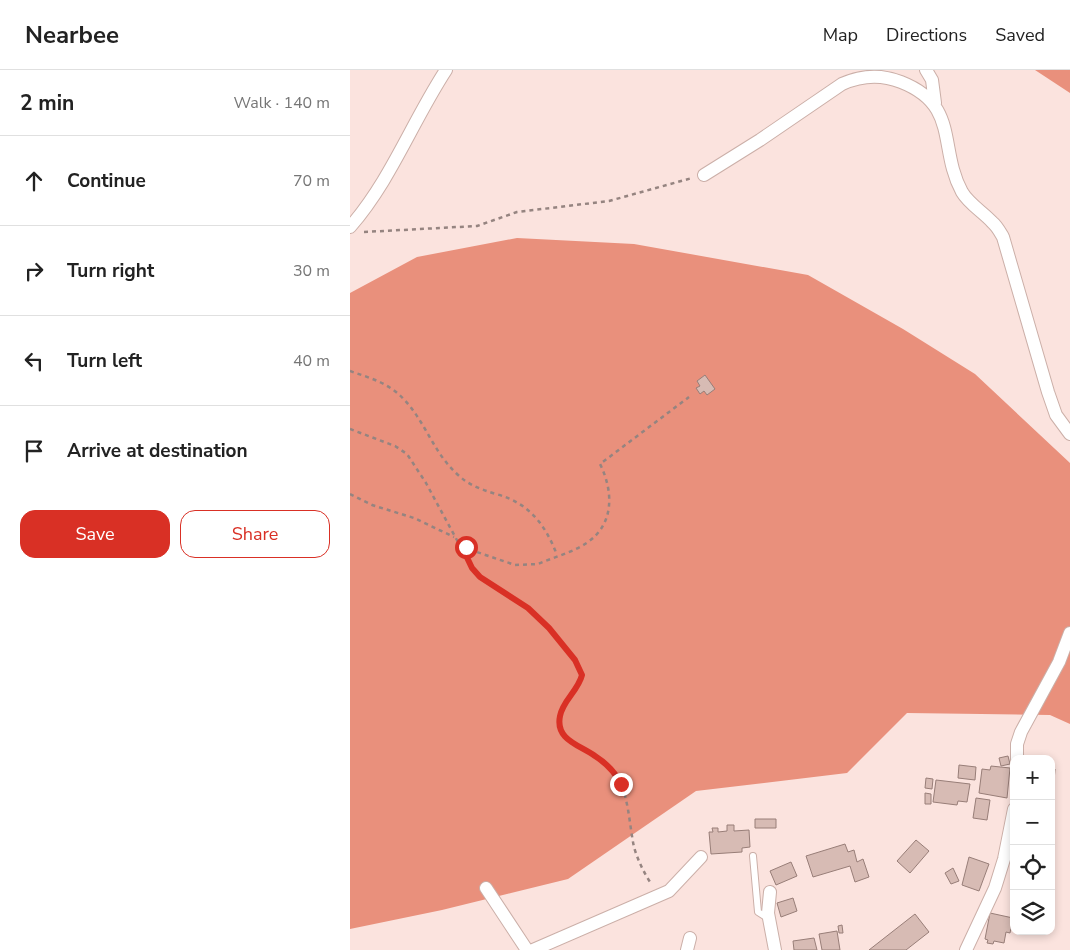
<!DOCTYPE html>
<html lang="en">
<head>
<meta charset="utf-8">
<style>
	:root { --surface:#fff; --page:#f6f6f6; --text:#222; --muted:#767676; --line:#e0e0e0; --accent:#d93025 }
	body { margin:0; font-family:"Nunito Sans",sans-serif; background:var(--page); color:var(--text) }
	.controls { position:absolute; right:15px; bottom:15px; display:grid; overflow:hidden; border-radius:10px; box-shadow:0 2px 8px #0003 }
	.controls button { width:45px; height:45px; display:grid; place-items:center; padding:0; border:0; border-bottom:1px solid var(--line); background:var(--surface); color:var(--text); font:25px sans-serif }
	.stop { position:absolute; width:15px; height:15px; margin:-11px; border:4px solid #d93025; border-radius:50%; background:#fff }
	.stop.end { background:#d93025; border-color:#fff; box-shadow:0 1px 5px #0008 }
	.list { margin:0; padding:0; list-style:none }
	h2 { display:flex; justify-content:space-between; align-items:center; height:65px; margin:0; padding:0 20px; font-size:21px }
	h2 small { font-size:16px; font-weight:400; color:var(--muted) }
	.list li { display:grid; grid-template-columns:32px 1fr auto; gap:15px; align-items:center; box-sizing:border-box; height:90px; padding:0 20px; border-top:1px solid var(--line) }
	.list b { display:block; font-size:19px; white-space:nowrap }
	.list em { font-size:16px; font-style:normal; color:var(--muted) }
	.actions { display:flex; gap:10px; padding:15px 20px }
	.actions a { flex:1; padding:11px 0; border:1px solid var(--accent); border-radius:15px; text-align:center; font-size:18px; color:var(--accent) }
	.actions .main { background:var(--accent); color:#fff }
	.icon { flex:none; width:28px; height:28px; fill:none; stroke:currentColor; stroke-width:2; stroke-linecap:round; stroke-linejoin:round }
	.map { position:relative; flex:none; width:720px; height:880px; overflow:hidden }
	header { display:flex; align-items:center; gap:30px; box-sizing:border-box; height:70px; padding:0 25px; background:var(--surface); border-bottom:1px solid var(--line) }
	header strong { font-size:24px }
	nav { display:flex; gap:28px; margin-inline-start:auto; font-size:18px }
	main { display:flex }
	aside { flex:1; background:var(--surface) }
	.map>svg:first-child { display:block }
	.forest { fill:#e9907c }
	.building { fill:#d7bbb4; stroke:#987e78 }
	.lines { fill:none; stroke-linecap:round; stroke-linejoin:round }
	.lane-casing { stroke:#cbafa8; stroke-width:8 }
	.street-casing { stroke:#cbafa8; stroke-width:14 }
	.path { stroke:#958480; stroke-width:2.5; stroke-dasharray:4 4; stroke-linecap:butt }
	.lane { stroke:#fff; stroke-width:6 }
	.street { stroke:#fff; stroke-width:12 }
	.route { stroke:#d93025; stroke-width:6 }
</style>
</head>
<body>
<header>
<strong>Nearbee</strong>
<nav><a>Map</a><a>Directions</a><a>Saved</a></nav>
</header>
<main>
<aside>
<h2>2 min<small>Walk · 140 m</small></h2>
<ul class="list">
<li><svg class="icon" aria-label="ahead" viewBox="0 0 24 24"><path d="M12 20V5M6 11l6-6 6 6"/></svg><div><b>Continue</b></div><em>70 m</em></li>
<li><svg class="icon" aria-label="right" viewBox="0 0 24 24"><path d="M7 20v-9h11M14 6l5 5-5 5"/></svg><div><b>Turn right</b></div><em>30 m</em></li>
<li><svg class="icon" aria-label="left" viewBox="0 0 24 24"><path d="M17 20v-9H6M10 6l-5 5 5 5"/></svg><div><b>Turn left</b></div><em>40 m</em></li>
<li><svg class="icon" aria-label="arrive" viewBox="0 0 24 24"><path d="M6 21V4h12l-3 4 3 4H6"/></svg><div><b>Arrive at destination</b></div></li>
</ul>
<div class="actions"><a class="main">Save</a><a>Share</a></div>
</aside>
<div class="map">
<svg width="720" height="880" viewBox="0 0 720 880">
	<rect width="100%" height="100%" fill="#fbe3de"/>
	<!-- forest -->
	<path class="forest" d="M685,0H720V23Z
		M167,168L284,174L458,205L553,259L625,304L720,393V654L700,645L557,643L497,703L346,721L218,809L92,840L0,859V223L67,187Z"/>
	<!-- building -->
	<path class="building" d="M355,305L365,319L357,325L354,321L350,324L346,318L350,316L347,311Z
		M658,686L660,694L651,696L649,688Z
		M609,695L626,697L625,710L608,708Z
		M641,696L660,698L657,728L629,723L632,699L640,700Z
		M701,699H705L703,724H701Z
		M576,708L583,709L582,719L575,718Z
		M586,710L620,714L617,732L608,731L607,735L583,732Z
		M575,723L581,724V734H575Z
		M626,728L640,730L637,750L623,748Z
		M405,749H426V758H405Z
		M377,755H384V761L399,760L400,777L392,778V782L361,784L359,762H363L362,758H368V762L377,761Z
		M566,770L579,781L560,803L547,791Z
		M495,774L498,782L504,780L507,792L513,789L519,807L505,812L500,796L463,807L456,786Z
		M619,787L639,794L629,821L612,815Z
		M441,792L447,806L426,815L420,801Z
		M603,798L609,811L601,814L595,803Z
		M443,828L447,841L431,847L427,833Z
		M640,843L663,848L660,863L656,862L654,873L644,871L643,874L637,873L638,870L635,869Z
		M565,844L579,862L556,880H519Z
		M492,855L493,863H489L488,856Z
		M487,861L490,880H472L469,864Z
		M464,868L467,880H444L443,871Z"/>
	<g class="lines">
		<defs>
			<path id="lane" d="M403,786L408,842L419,849"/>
			<path id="street" d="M576,0L582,10L585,33
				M354,105L410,70L492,14C512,5 531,4 551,12C610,35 588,78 612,122C619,134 633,142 642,152C647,156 650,162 653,167L698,322L706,345L720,364
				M0,157C41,110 62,52 96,0
				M667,689V674L671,662L709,592L720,563
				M136,818L177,880
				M420,822L418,843L425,880
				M183,880L319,821L351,787
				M337,880L340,868
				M616,880L645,818L654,789L664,739"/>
		</defs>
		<!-- lane casing -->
		<use href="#lane" class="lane-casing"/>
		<!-- street casing -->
		<use href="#street" class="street-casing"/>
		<!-- path -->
		<path class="path" d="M14,162L127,156L167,142L259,131L342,108
			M0,301C14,306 29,310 42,319C72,340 80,379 106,403C118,415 130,419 146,424C179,433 195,454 207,485
			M0,359L45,376L57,384L76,413L122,498L130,507L185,544L225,590L232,605C228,623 207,633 209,653C212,677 253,684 267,706C279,726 279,754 284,777C288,791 294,803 302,815
			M0,424L22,435L64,448L104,467
			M112,477L165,495L188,494C204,487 224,482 238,472C265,453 263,420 250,394L339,327"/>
		<!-- lane -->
		<use href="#lane" class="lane"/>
		<!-- street -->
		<use href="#street" class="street"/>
	</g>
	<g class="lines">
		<!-- route -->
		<path class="route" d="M116,477H112L122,498L130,507L178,538L199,558L225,590L232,605C228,621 213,630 210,646C205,670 230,675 245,686C256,693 265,702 271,714"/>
	</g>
</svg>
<div class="controls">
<button>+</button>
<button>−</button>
<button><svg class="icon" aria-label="locate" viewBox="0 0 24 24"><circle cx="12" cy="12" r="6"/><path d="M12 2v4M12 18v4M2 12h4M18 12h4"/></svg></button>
<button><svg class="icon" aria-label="layers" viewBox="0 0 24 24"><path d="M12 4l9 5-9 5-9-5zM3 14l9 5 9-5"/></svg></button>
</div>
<div class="stop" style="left:116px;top:477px"></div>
<div class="stop end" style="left:271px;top:714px"></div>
</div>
</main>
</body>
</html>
